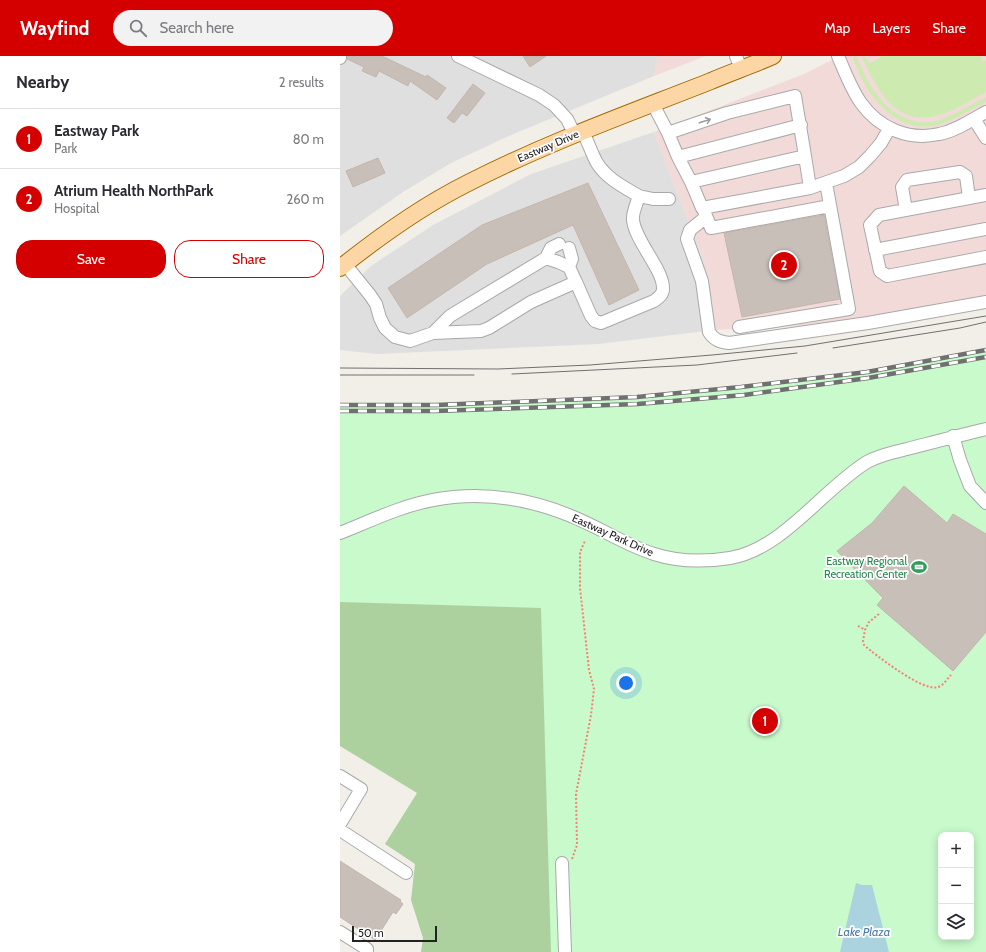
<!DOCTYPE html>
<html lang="en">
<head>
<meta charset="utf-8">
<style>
	:root { --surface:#fff; --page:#f2f2f3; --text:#2b2b33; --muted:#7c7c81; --line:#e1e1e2; --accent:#d40000 }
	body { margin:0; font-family:Cabin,sans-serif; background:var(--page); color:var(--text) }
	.controls { position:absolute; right:12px; bottom:12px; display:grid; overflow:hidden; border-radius:8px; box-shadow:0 2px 10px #0003 }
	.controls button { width:36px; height:36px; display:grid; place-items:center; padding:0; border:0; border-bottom:1px solid var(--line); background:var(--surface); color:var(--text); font:20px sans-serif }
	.scale { position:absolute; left:12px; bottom:10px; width:85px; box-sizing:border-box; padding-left:4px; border:2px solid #222; border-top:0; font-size:11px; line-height:14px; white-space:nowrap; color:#222; -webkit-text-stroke:3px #fff; paint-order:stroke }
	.you { position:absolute; left:286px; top:627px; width:14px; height:14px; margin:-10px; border:3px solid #fff; border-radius:50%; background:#1a73e8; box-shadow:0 0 0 6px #1a73e833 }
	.badge { display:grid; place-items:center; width:26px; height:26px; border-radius:50%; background:var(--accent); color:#fff; font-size:13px; font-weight:700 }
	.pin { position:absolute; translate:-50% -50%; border:2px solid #fff; box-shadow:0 1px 4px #0006 }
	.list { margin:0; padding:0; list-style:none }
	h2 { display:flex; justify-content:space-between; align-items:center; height:52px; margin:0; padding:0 16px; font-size:17px }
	h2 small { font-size:13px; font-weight:400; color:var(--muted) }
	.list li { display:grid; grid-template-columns:26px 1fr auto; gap:12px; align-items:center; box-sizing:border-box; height:60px; padding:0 16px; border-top:1px solid var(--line) }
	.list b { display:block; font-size:15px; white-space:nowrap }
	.list p { margin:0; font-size:13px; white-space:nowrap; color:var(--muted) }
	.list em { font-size:13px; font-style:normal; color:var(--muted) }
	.actions { display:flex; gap:8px; padding:12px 16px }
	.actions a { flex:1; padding:9px 0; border:1px solid var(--accent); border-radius:16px; text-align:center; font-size:14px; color:var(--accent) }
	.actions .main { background:var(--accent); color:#fff }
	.icon { flex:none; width:22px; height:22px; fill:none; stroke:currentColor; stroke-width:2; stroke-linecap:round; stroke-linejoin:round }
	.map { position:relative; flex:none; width:646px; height:896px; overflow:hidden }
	header { display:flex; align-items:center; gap:24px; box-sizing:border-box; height:56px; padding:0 20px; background:var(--accent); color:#fff }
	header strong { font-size:19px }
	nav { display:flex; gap:22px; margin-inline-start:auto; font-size:14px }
	.search { width:280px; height:36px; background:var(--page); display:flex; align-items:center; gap:10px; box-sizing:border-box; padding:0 14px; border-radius:22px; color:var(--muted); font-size:15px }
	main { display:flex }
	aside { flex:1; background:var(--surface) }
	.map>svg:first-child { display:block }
	.residential { fill:#e0dfdf }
	.commercial { fill:#f2dad9 }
	.grass { fill:#cdebb0 }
	.forest { fill:#add19e }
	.park { fill:#c8facc; fill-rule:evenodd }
	.water { fill:#aad3df }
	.building { fill:#c7bfb8; stroke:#c4b6ab }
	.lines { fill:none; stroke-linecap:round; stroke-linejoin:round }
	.minor-casing { stroke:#a9a9a9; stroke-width:14 }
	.major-casing { stroke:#a06b00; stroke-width:18 }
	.path { stroke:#fa8072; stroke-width:2; stroke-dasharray:2 2; stroke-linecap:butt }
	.minor { stroke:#fff; stroke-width:12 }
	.major { stroke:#fcd6a4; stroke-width:16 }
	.tram { stroke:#707070; stroke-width:1 }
	.rail-casing { stroke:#707070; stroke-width:4.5 }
	.rail { stroke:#fff; stroke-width:3; stroke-dasharray:9; stroke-linecap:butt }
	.oneway { stroke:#9c9c9c }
	.labels { text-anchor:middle; stroke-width:3.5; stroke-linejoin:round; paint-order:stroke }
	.street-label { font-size:11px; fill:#222; stroke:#fff }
	.leisure-label { font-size:11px; fill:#27864d; stroke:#fff; text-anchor:end }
	.water-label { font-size:12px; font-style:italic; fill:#4a7aab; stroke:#fff }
</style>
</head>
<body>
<header>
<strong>Wayfind</strong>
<div class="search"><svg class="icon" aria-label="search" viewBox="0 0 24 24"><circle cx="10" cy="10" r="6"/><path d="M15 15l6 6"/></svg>Search here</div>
<nav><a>Map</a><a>Layers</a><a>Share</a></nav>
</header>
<main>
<aside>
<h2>Nearby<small>2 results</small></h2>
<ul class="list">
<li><span class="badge">1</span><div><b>Eastway Park</b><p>Park</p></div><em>80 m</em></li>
<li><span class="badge">2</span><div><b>Atrium Health NorthPark</b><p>Hospital</p></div><em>260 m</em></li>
</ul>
<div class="actions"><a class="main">Save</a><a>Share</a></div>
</aside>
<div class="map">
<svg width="646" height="896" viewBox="0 0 646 896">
	<rect width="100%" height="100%" fill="#f2efe9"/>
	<!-- residential -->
	<path class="residential" d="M0,0H318L314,20L171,79L111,107L63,136L0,180Z
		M314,76L366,211L374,274L259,288L37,298L0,294V240L31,210L93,169L191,118Z"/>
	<!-- commercial -->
	<path class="commercial" d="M318,0H366L314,20Z
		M500,0H646V243L507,268L374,274L366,211L314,76L464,18Z"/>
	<!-- grass -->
	<path class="grass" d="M513,0H516C521,10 525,21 531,30C546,55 573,74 602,63C617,57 632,48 646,41V46C629,54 612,66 593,70C554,77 521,34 513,0Z
		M524,0L530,7L540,2L541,0H641L642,5L646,4V36C631,44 615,55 599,59C556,72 537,34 522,1Z"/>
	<!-- forest -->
	<path class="forest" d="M218,514L214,896H81L83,882L71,844L75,808L45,788L77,737L0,690V520Z"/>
	<!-- park -->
	<path class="park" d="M646,294V896H211L201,552L0,546V348L145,349L266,344L387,333L480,322ZM601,779H631V881H601Z"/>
	<!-- water -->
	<path class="water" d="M516,827L522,829H532L549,896H500Z"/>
	<!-- building -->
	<path class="building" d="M8,0H42L86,21L87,19L106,32L97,44L70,25L68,30L39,15L36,21L22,15L24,11L7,3Z
		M183,0H206L190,11Z
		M133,28L145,37L127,60L122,57L114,67L107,62Z
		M38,102L45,117L13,131L6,115Z
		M248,127L299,234L269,249L233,169L147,208L67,262L48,232L142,169Z
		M484,159L500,243L402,261L384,177Z
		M564,430L607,467L613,458L646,478V576L613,615L537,549L543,542L497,495L532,467Z
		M0,805L61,844L60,845L63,848L56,858L53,856L35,884L0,861Z"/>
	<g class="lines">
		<defs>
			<path id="minor" d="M118,0L199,39L214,49L227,63L235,79
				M396,0L401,13
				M498,0C505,16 511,33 521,47C539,72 568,85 599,78C616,75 631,64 646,56
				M0,2V0
				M313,48L328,77L338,101
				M634,63L646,82
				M328,77L387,57L455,40L465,100L351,126L338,101L461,69
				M465,100L470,132
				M351,126L362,152L470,132L504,120L519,111L530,100L541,87L549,73
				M646,139L539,159L530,169L540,215L547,220L646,201
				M299,140L313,143H329
				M566,154L562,131L567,124L620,116L626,120L629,142
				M364,155L371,172L490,150
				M366,161L350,174L347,183L362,225L369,276C374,284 380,286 389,287L528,267L646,246
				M229,192L232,203L229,211
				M535,194L646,173
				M206,202L211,192L219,188
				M5,208L30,239L36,248L40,262L45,272L55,281L70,285L93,277L141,275L149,272L191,246L236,226L251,260L255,265L261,267L314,245C318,242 323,239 323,233C324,214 295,185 293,164C292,157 297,147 299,140C284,131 267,123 257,107C252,98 248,86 243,76
				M399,271L509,253L486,127
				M93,277L110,260L206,202L218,206L229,211L236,226
				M613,380L620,404L630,430L646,447
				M0,477C30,465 61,450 93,444C140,435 187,442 231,460C259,471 285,489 314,498C339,506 365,506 390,502C442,494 484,432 527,406C539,399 554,396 567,393C594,386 620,379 646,373
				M0,720L21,733L0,768
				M0,774L66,817
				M222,807L225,896
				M0,876L27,893V896"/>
			<path id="major" d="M0,212C40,180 82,150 128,127C206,87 290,57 371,25C392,16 413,9 433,0"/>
		</defs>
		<!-- minor casing -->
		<use href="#minor" class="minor-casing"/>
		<!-- major casing -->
		<use href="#major" class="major-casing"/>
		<!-- path -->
		<path class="path" d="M539,558L529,566L525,574L523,585L524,589L531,595C543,604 584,636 598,631C603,630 607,623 611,619
			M518,570L525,574
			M232,803L237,789L236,738L251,659L254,633L249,614L240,532V496L245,485"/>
		<!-- minor -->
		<use href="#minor" class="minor"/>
		<!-- major -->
		<use href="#major" class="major"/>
		<!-- tram -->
		<path class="tram" d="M493,292L620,272L646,266
			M0,312L158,313L250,309L372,299L465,290L646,260
			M172,318L357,309L457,297
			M0,319H134"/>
		<defs>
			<path id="rail" d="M0,349H96L297,341L401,331L527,316L646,294
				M0,355H95L298,348L404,339L528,322L646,301"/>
		</defs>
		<!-- rail casing -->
		<use href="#rail" class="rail-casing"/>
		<!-- rail -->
		<use href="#rail" class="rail"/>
	</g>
	<!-- one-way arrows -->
	<defs><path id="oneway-shaft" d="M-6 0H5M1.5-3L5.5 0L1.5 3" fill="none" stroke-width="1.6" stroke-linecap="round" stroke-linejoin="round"/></defs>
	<use class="oneway" href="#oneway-shaft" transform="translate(365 65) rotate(-18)"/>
	<!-- icons -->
	<defs>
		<symbol id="stadium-bare" viewBox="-9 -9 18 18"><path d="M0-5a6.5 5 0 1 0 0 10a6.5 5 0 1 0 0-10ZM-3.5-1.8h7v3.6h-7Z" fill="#2e9e5b" stroke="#fff" stroke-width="2.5" paint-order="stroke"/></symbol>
	</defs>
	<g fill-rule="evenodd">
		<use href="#stadium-bare" x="568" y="500" width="22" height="22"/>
	</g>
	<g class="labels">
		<!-- street labels -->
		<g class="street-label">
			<text transform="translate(208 90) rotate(-23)" y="4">Eastway Drive</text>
			<text transform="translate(273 479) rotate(24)" y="4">Eastway Park Drive</text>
		</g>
		<!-- leisure labels -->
		<g class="leisure-label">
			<text x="567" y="509">Eastway Regional<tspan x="567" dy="13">Recreation Center</tspan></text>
		</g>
		<!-- water labels -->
		<g class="water-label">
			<text x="524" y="880">Lake Plaza</text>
		</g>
	</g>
</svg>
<div class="controls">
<button>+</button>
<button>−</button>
<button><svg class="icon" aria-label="layers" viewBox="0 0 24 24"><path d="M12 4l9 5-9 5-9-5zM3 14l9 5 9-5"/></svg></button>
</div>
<div class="scale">50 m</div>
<div class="you"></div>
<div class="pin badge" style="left:425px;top:665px">1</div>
<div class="pin badge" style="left:444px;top:209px">2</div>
</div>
</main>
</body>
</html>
